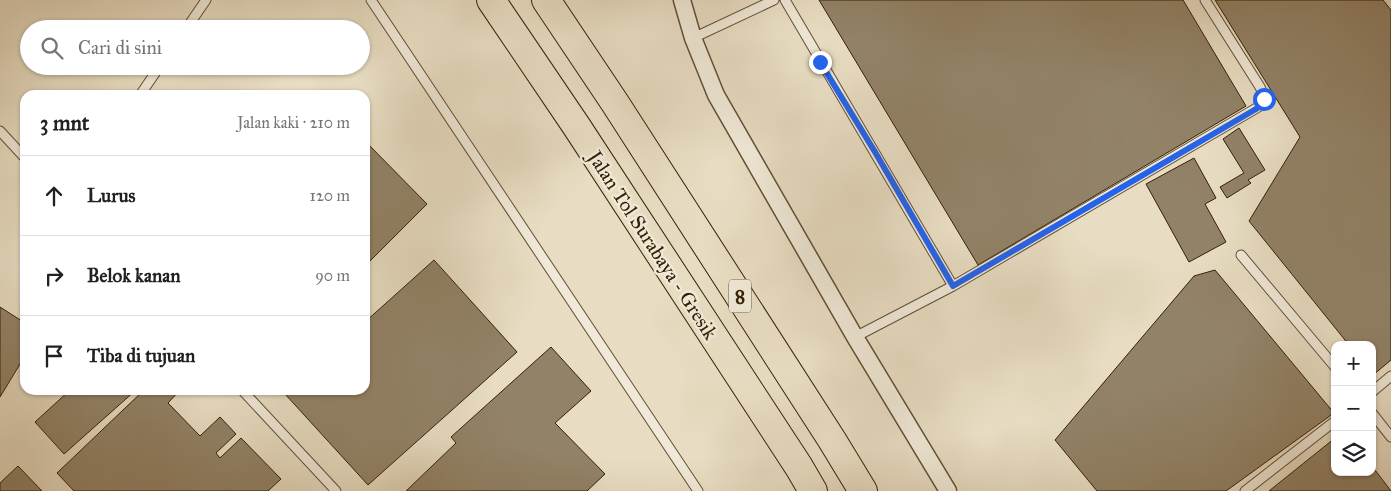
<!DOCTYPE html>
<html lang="id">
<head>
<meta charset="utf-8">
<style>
	:root { --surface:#fff; --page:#f2f2f2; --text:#202124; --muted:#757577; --line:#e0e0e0 }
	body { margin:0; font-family:"IM FELL Great Primer",serif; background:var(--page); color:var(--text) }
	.controls { position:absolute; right:15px; bottom:15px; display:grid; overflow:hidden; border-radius:10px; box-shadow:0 1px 4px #0004 }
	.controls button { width:45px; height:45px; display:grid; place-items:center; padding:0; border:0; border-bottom:1px solid var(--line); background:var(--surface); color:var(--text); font:25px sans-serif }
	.stop { position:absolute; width:15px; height:15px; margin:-11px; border:4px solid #2563eb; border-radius:50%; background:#fff }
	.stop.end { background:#2563eb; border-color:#fff; box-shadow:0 1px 5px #0008 }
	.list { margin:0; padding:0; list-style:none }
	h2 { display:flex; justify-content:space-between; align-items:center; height:65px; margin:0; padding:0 20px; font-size:21px }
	h2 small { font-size:16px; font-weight:400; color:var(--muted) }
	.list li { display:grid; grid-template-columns:32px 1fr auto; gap:15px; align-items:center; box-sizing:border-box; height:80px; padding:0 20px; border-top:1px solid var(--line) }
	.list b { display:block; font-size:19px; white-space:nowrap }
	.list em { font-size:16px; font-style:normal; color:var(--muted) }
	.icon { flex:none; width:28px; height:28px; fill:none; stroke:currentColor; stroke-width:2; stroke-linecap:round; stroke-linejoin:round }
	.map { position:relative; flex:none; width:1391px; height:491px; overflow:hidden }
	.search { position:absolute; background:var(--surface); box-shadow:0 1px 4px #0004; left:20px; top:20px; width:350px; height:55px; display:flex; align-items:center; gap:12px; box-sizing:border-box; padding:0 18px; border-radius:28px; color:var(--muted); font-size:19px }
	.panel { position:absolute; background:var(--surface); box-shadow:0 1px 4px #0004; left:20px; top:90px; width:350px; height:305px; border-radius:15px }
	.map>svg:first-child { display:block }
	.building { fill:#928267; stroke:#352003 }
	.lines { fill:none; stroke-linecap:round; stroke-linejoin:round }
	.service-casing { stroke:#624f33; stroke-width:11 }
	.minor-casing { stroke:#624f33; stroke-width:19 }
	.motorway-casing { stroke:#352003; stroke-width:30 }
	.service { stroke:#f0e9d8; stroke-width:9 }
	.minor { stroke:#f0e9d8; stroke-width:16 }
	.motorway { stroke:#e8ddc3; stroke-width:28 }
	.route { stroke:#2563eb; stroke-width:6 }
	.labels { text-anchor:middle; stroke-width:5; stroke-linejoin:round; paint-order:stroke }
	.shield { fill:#f0e9d8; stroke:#6d5c43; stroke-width:1 }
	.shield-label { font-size:19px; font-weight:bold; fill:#352003 }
	.street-label { font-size:20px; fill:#352003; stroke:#f0e9d8 }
</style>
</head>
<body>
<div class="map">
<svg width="1391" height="491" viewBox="0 0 1391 491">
	<rect width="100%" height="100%" fill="#e8ddc3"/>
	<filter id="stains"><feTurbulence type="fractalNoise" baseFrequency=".004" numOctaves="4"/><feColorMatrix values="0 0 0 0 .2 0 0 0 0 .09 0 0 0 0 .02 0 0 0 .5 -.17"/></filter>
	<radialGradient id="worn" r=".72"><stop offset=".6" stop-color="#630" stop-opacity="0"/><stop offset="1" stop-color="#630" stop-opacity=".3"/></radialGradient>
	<!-- building -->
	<path class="building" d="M819,0H1183L1246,106L978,265Z
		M1215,0H1383L1391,10V360L1373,375L1372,345H1349L1249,221L1300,137Z
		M1239,128L1265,170L1248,180L1251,183L1227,198L1220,187L1244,173L1223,139Z
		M365,141L427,204L365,266Z
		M1194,158L1216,198L1205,204L1226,242L1189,262L1146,184Z
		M434,260L517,352L368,485L285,394L290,390H365V322Z
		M1215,270L1334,413L1226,491H1097L1055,440L1194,276Z
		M0,307L25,323V356L0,397Z
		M551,347L591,391L555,423L605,474L587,491H406L456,443L451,437Z
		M70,390H136L64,454L35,422Z
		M144,390H180L168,403L200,436L220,417L236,434L216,453L220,458L241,438L281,479L268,491H74L57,473Z
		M1335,438V472H1372V466L1391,491H1269Z
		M18,466L42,491H0V483Z"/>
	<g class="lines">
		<defs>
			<path id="service" d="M371,0L698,491
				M785,0L953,286
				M186,29L206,0
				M693,38L774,0
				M140,95L160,66
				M0,131L25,158
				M1241,255L1335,367
				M855,337L953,286L1260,106C1265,99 1264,95 1260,87L1205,0
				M242,390L336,491
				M1372,392L1391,376
				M1372,413L1391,437
				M1245,491L1335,421"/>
			<path id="minor" d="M682,0L693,38L716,95L855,337L948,491"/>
			<path id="motorway" d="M491,0L577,127L799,467L813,491
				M546,0L615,103L832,440L863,491"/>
		</defs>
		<!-- service casing -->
		<use href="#service" class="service-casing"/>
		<!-- minor casing -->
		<use href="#minor" class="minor-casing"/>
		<!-- motorway casing -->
		<use href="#motorway" class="motorway-casing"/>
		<!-- service -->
		<use href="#service" class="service"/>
		<!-- minor -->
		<use href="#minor" class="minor"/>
		<!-- motorway -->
		<use href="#motorway" class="motorway"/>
	</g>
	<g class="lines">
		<!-- route -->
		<path class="route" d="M820,62L875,152L953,286L1256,109L1260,106L1264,99"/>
	</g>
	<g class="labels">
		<!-- shield labels -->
		<rect class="shield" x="729" y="279.5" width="22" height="33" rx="4"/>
		<g class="shield-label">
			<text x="740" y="303">8</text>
		</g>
		<!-- street labels -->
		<g class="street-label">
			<text transform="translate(653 245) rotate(57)" y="7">Jalan Tol Surabaya - Gresik</text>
		</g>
	</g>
	<rect width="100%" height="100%" filter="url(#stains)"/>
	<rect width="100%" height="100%" fill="url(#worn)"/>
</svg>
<div class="controls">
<button>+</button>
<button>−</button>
<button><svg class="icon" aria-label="layers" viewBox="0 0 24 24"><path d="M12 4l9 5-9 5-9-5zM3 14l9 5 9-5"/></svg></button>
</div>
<div class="stop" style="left:1264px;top:99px"></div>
<div class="stop end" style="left:820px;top:62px"></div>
<div class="search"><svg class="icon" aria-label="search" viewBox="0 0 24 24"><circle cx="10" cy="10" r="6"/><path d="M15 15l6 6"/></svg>Cari di sini</div>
<section class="panel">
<h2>3 mnt<small>Jalan kaki · 210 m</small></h2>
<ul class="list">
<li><svg class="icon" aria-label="ahead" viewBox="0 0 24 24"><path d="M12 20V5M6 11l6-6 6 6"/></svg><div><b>Lurus</b></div><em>120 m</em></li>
<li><svg class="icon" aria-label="right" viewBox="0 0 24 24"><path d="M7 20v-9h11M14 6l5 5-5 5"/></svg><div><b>Belok kanan</b></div><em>90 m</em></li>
<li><svg class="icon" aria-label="arrive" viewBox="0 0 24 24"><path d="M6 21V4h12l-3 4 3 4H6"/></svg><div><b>Tiba di tujuan</b></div></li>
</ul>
</section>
</div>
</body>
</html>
